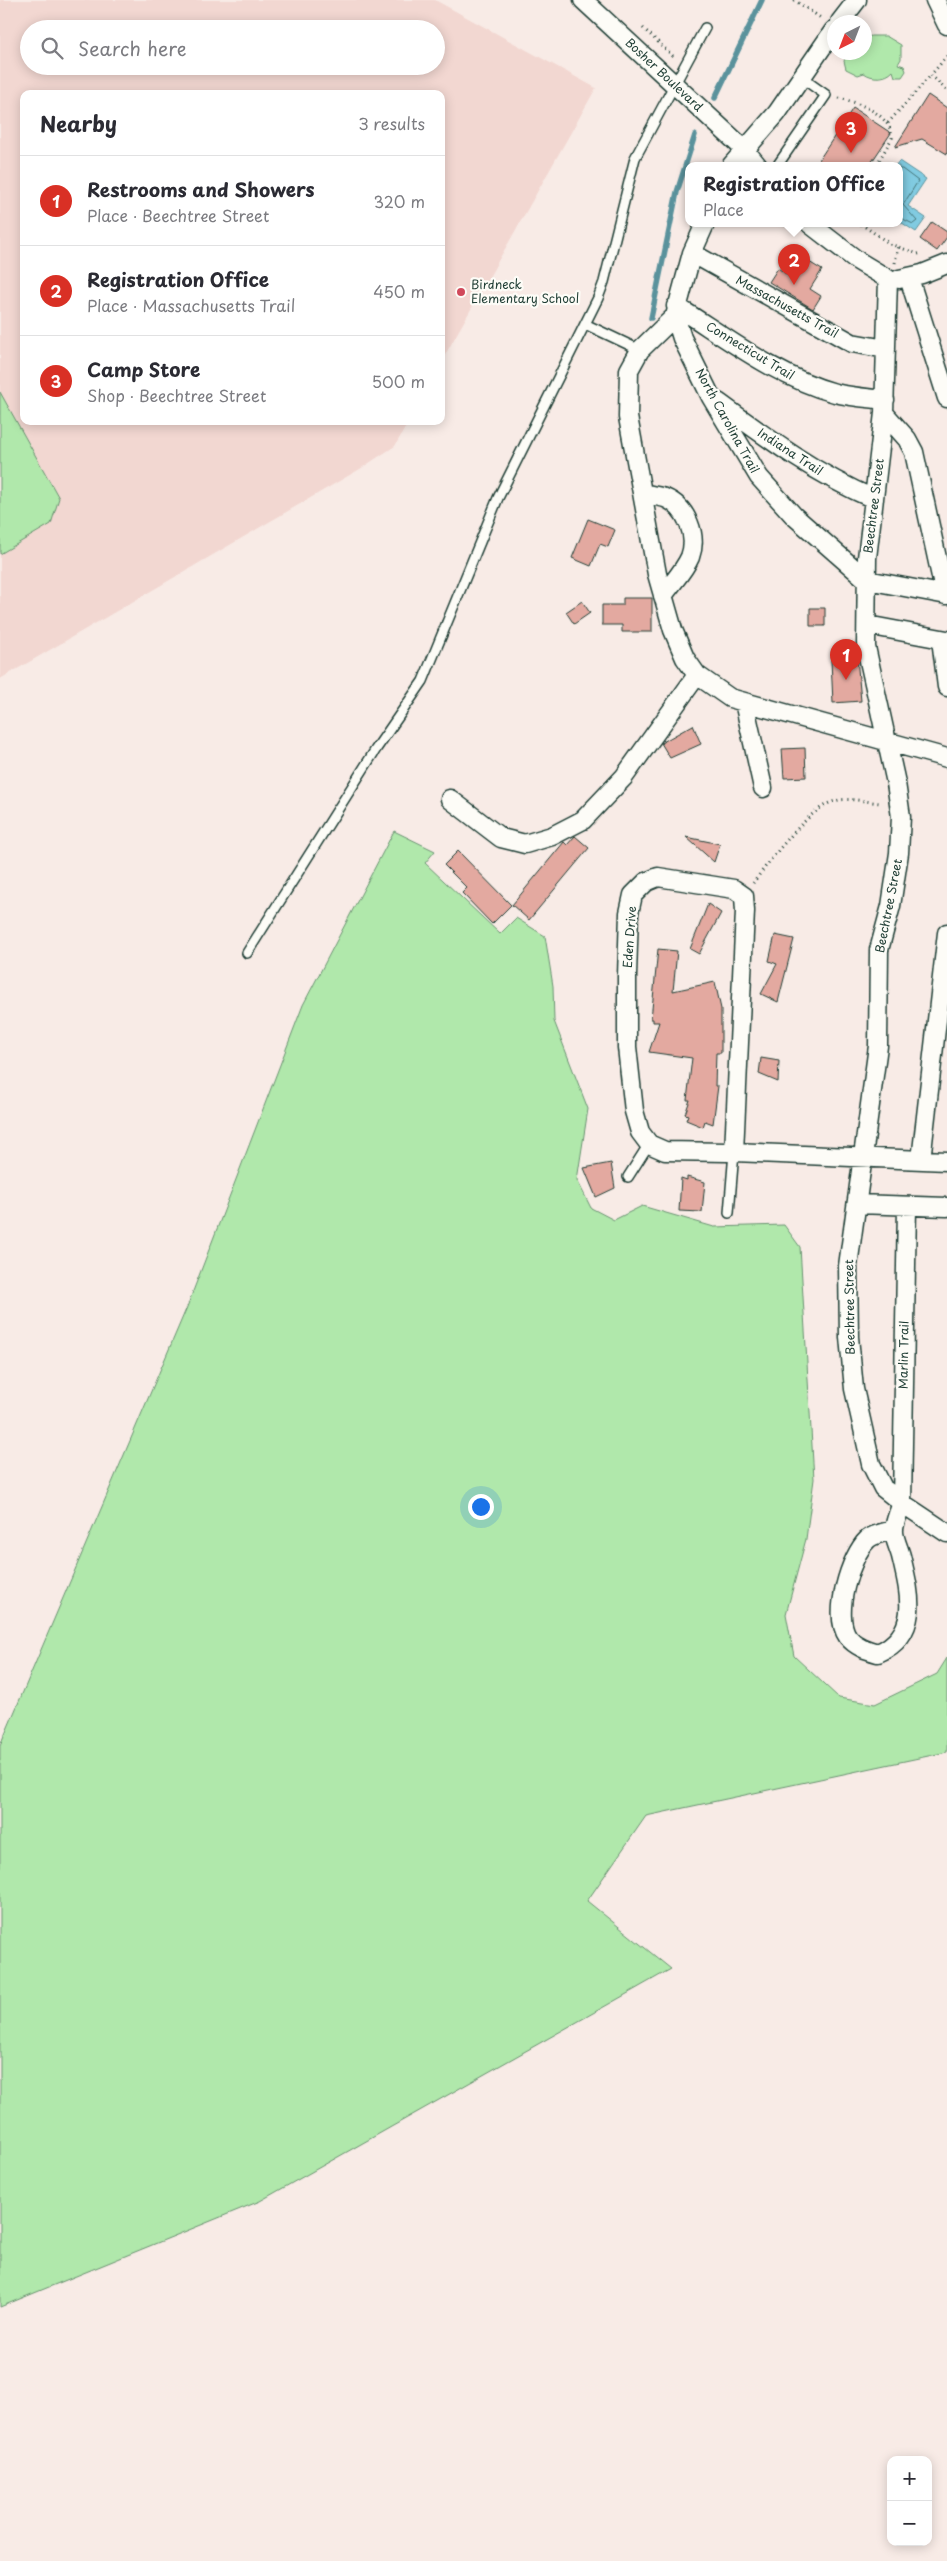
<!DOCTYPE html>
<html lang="en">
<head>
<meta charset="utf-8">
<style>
	:root { --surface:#fff; --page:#f2f2f3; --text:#2b2b33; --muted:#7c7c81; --line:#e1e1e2; --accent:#d93025 }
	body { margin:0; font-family:"Playpen Sans",sans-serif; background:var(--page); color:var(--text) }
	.controls { position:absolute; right:15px; bottom:15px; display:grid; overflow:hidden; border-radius:10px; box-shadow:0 2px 12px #0003 }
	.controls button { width:45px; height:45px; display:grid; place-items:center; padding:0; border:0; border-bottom:1px solid var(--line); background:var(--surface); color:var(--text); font:25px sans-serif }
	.compass { position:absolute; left:827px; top:15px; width:45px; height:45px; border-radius:50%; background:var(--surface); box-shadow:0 2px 12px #0003; rotate:222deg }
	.you { position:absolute; left:480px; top:1506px; width:18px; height:18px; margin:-12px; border:4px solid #fff; border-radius:50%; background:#1a73e8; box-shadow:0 0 0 8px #1a73e833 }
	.badge { display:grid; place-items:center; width:32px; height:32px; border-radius:50%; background:var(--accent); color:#fff; font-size:16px; font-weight:700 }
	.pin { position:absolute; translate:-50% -41px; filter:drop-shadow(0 1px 2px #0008) }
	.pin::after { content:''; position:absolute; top:26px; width:18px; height:15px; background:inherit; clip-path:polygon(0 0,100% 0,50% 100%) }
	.popup { position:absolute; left:685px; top:162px; width:218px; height:65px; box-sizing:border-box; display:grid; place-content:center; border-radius:10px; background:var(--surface); filter:drop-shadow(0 1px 4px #0005); font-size:16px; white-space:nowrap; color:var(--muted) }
	.popup b { font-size:19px; color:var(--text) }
	.popup::after { content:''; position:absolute; left:50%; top:100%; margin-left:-10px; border:10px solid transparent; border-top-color:var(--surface) }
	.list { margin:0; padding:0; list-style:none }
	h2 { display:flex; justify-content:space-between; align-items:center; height:65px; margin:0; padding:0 20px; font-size:21px }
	h2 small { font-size:16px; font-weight:400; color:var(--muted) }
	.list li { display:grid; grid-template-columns:32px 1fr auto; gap:15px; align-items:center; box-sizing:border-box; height:90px; padding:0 20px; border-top:1px solid var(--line) }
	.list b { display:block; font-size:19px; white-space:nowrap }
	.list p { margin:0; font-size:16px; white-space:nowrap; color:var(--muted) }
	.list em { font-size:16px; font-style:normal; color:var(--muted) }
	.icon { flex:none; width:28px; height:28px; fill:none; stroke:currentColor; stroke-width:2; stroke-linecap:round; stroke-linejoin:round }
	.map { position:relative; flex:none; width:947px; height:2561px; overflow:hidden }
	.search { position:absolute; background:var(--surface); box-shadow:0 2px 12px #0003; left:20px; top:20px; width:425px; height:55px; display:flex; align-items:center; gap:12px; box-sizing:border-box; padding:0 18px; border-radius:28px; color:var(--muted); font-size:19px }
	.panel { position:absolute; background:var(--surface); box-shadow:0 2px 12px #0003; left:20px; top:90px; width:425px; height:335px; border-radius:10px }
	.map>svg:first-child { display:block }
	.built { fill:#f2d7d1; fill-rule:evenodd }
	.green { fill:#b0e8ab; stroke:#689270 }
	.water { fill:#81cbe1; stroke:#5a929c }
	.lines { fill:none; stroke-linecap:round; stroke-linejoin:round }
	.shore { stroke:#467679; stroke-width:1 }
	.stream { stroke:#5a929c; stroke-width:5.5 }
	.building { fill:#e3a9a0; stroke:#1f3d34 }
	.lane-casing { stroke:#1f3d34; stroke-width:12 }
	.street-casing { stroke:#1f3d34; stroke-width:21 }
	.path { stroke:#1f3d34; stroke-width:3; stroke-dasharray:1 4; stroke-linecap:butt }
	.lane { stroke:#fdfcf7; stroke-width:9 }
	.street { stroke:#fdfcf7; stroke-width:18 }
	.poi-dot { fill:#d1495b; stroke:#fdfcf7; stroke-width:2 }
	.labels { text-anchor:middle; stroke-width:4.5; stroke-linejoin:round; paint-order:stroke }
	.street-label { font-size:12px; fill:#1f3d34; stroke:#fdfcf7 }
	.poi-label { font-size:12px; fill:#1f3d34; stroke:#fdfcf7; text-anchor:start }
</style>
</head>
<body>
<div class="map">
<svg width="947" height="2561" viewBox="0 0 947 2561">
	<rect width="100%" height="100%" fill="#f8ebe6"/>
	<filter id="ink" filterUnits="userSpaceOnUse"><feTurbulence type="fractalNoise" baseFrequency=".02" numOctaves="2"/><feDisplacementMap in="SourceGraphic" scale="10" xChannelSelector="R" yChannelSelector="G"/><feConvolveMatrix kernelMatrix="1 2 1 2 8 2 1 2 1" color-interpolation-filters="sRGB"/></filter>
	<g filter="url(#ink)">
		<!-- built -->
		<path class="built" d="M0,0H435L596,88L441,362V94H24V421H409L395,446L360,469L0,679ZM29,29H436V66H29Z"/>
		<!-- green -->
		<path class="green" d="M871,36H886L901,45V59L898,64L904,66L906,71L902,77H895L893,71C886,79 872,79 864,73L858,75L846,69L844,61L848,53L864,52L865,38Z
			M0,392L59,498L51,524L0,554Z
			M394,831L435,851L425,863L500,934L516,918L545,936L553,986L554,1021L588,1109L577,1180L591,1208L614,1220L642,1206L714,1227L784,1225L800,1247L814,1479L806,1539L786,1614L794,1656L839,1698L875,1704L937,1674L947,1658V1752L646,1816L587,1901L671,1969L260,2201L0,2307V1746L187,1307L303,1005Z"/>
		<!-- water -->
		<path class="water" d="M899,161L926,179L908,206L926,218L916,232L899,221V166H895Z"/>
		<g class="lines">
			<!-- shore -->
			<path class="shore" d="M899,169H902L918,181L903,205L917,221L913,224L899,217"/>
			<!-- stream -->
			<path class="stream" d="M715,98L762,0
				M651,318L677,192L695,135"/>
		</g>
		<!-- building -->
		<path class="building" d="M928,95L947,108V154L922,139L895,147Z
			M853,108L891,133L869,166H815Z
			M932,222L947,232V237L937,251L920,239Z
			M801,257L822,270L810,289L821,296L813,309L769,282L778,268L789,276Z
			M588,519L615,530L608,547L600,544L591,566L572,558Z
			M623,598H652V632H622V625H602V605H623Z
			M582,601L590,613L574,624L566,612Z
			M810,608H825V626H810Z
			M857,658L861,701L833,703L831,660Z
			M693,725L701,744L670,758L661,743Z
			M805,748L806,777L784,778L782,749Z
			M575,836L589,848L529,920L512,905L564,842L567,845Z
			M686,837L720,844L714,862Z
			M458,851L511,905L492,924L462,893L467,888L444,865Z
			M708,904L721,913L699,954L690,949Z
			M775,935L794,939L778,1002L761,994L777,964L769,961Z
			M658,949L677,951L673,991L715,982L721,1009V1053H716L715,1086H718L713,1124L705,1121L703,1127L686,1120L688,1115L685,1114L690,1100H687L692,1058L649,1052L659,1022H653V1019H651Z
			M761,1058L779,1061L778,1082L759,1074Z
			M611,1163L615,1188L596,1197L584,1168Z
			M687,1177L705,1182L702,1212L679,1211L681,1178L687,1180Z"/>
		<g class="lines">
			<defs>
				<path id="lane" d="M777,166L826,95L802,78
					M585,324L640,350
					M247,953L376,749L423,681L498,498L598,298L604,282L635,158L705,28
					M628,1177L649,1144
					M729,1213L734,1152"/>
				<path id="street" d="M583,0L745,150L758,166
					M935,0L947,25
					M840,22L857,0
					M731,166L777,113L834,30
					M705,224L692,253L675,316L682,338L711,397L759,477L794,516L867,580L947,595
					M810,224L858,261L888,279
					M692,253L852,343L886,349
					M909,278L947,398
					M888,279L884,413L867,558L866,647L896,783L901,817L899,853L891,906L879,950L878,1046L848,1266L849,1337L854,1389L871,1464L883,1488L902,1503L947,1533
					M899,279L922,274L947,264
					M676,306C727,338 777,377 835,393C851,397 868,398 885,400
					M675,316L640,350L629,370L628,417L657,574L673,630L685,658L697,675L730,698L947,758
					M718,402C767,438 817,475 874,499
					M884,413L907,439L914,452L945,595
					M642,493C650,495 658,496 665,498C687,507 698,536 690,557C684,571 671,584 663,596
					M867,625L947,640
					M941,639L947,687
					M744,702L763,788
					M450,799L501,838L525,844L552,836L583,820L624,777L697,675
					M734,1152L745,911L744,896L734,889L658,877L646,882L633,895L629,913L627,976V1047L634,1111L640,1132L649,1144L665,1151L727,1152H734L947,1161
					M921,1160L947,933
					M857,1204L947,1207
					M894,1530C886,1532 874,1534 868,1539C850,1556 832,1615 848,1637C856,1647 867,1650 878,1653C921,1634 910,1594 901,1556C899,1548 893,1537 894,1529C895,1521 899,1511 902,1503L907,1206"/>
			</defs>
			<!-- lane casing -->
			<use href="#lane" class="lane-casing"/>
			<!-- street casing -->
			<use href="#street" class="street-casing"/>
			<!-- path -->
			<path class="path" d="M794,0L821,18
				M643,28L675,58
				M947,56L931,75L947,91
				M839,98C859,103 891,114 892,138L876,166
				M888,123L931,75
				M861,224L890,244L918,254L922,253
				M895,263L898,247
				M753,883C769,862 809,807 835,801C848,797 867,802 881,803"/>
			<!-- lane -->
			<use href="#lane" class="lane"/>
			<!-- street -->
			<use href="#street" class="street"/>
		</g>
	</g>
	<!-- markers -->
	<circle class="poi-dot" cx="461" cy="292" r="5"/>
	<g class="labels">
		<!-- street labels -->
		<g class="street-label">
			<text transform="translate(664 75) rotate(43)" y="4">Bosher Boulevard</text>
			<text transform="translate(787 307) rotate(29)" y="4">Massachusetts Trail</text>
			<text transform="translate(750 351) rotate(31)" y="4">Connecticut Trail</text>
			<text transform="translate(727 421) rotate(61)" y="4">North Carolina Trail</text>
			<text transform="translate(790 452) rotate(33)" y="4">Indiana Trail</text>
			<text transform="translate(874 506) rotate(-83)" y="4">Beechtree Street</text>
			<text transform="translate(889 906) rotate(-79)" y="4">Beechtree Street</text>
			<text transform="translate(630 937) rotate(-86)" y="4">Eden Drive</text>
			<text transform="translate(850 1307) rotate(-91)" y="4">Beechtree Street</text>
			<text transform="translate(904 1355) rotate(-89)" y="4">Marlin Trail</text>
		</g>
		<!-- poi labels -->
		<g class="poi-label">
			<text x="471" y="289">Birdneck<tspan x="471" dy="14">Elementary School</tspan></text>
		</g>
	</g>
</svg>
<div class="controls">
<button>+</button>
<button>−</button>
</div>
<svg class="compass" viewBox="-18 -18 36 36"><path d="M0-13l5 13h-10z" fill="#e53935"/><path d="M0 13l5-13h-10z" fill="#7c7c81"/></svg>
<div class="you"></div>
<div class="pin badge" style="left:846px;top:680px">1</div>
<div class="pin badge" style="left:794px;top:285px">2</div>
<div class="popup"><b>Registration Office</b>Place</div>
<div class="pin badge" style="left:851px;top:153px">3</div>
<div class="search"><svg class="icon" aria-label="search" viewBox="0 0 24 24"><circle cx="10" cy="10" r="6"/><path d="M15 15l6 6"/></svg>Search here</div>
<section class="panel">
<h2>Nearby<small>3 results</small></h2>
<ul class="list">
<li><span class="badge">1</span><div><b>Restrooms and Showers</b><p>Place · Beechtree Street</p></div><em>320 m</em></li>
<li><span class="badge">2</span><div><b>Registration Office</b><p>Place · Massachusetts Trail</p></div><em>450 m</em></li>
<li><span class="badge">3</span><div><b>Camp Store</b><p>Shop · Beechtree Street</p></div><em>500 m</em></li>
</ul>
</section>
</div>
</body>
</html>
